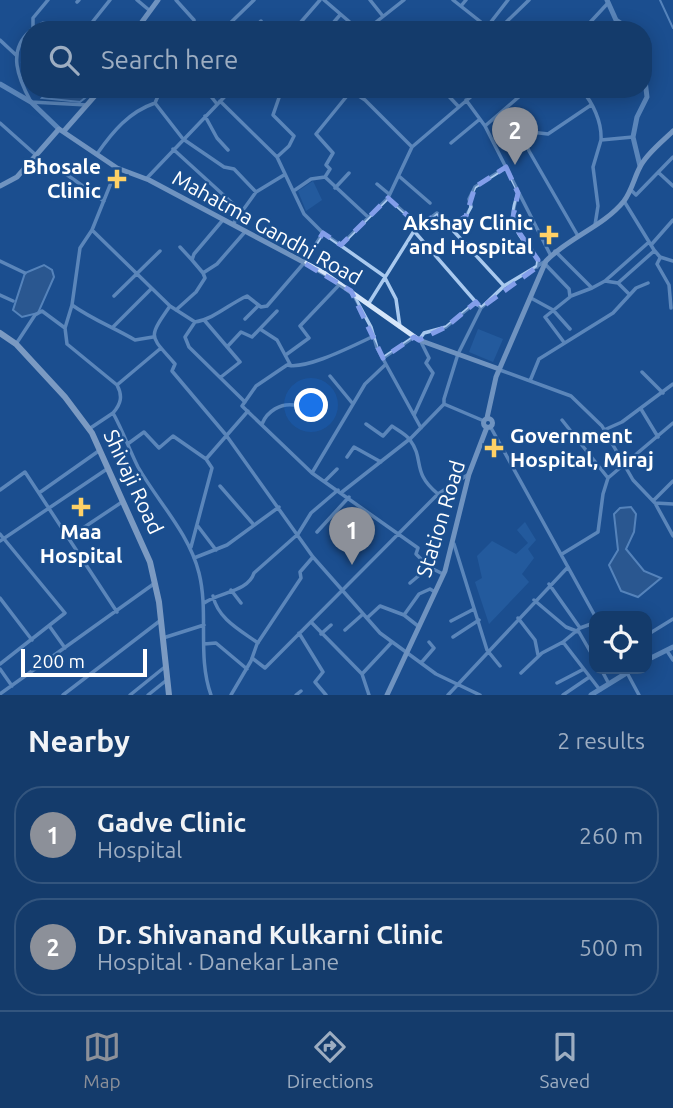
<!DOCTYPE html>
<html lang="en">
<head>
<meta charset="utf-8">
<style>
	:root { --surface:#143b6b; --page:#1d4271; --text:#f1f3f6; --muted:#9dadc1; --line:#33557e; --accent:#8c9099 }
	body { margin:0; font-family:Ubuntu,sans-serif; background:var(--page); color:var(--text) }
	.controls { position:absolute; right:21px; bottom:21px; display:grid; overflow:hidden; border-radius:14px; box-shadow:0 4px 18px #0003 }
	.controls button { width:63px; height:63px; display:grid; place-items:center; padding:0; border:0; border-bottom:2px solid var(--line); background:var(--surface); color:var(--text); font:35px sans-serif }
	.scale { position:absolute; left:21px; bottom:18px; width:126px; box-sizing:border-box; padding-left:7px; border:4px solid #fff; border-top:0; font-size:19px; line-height:24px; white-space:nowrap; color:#fff; -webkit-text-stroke:5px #1b4f8f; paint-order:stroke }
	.you { position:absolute; left:312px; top:406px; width:24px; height:24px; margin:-18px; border:5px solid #fff; border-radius:50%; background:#1a73e8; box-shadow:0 0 0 10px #1a73e833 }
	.badge { display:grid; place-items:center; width:46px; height:46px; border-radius:50%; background:var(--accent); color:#fff; font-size:23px; font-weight:700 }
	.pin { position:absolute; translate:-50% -58px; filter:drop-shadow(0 2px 4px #0008) }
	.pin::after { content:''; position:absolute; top:37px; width:24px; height:21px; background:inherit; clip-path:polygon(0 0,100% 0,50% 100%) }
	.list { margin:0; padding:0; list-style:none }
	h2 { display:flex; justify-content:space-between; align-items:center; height:91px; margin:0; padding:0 28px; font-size:30px }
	h2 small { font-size:23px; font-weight:400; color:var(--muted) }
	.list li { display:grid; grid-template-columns:46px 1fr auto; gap:21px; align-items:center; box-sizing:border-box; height:98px; margin:0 14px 14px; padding:0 14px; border:2px solid var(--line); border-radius:28px }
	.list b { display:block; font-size:26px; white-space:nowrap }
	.list p { margin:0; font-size:23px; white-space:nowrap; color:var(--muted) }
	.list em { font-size:23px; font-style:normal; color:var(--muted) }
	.icon { flex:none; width:38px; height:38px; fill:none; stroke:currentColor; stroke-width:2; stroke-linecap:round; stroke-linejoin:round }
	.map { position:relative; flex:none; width:673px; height:695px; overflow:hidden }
	.search { position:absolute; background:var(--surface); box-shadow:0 4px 18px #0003; left:21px; right:21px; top:21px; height:77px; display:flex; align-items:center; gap:18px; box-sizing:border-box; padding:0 24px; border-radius:28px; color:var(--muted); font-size:26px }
	.sheet { height:315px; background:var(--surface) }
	nav { display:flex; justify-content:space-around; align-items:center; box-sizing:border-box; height:98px; border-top:2px solid var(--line); background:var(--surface); font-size:19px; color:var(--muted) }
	nav a { display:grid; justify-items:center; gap:4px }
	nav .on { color:var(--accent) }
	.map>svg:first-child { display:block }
	.green { fill:#2e69ad }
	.water { fill:#3c6290; stroke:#9cc4f0; stroke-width:2 }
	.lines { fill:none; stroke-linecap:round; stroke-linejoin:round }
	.stream { stroke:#9cc4f0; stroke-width:2 }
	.minor { stroke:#a9c9ee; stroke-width:3.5 }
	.tertiary { stroke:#a9c9ee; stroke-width:5 }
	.secondary { stroke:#d6e6fa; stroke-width:5 }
	.primary { stroke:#f0f6ff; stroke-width:6 }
	.marked { fill:none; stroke:#839eea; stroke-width:5; stroke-dasharray:14 9; stroke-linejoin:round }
	.poi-dot { fill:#ffd166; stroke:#1b4f8f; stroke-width:2.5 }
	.labels { text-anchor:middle; stroke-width:5; stroke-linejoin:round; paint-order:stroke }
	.poi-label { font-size:21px; font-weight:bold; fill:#fff; stroke:#1b4f8f; text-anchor:end }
	.street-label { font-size:21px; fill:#fff; stroke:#1b4f8f }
</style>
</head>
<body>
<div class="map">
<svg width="673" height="695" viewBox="0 0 673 695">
	<rect width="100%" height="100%" fill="#1b4f8f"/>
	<!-- green -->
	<path class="green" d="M313,181L322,200L306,211L298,191Z
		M478,329L503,339L493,362L469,352Z
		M525,522L536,540L528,549L534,558L522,574L529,582L489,624L475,582L482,578L477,556L492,541L516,554L528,543L517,530Z"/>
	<!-- water -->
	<path class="water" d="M30,39V86C19,70 19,55 30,39Z
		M41,89H96L80,102L42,98L46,94Z
		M44,265L52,270L54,277L38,313L22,317L13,310L25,273Z
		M631,507L636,514L634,532L626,549L644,571L661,578L638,597L621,591L609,565L618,550L614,514L620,508Z"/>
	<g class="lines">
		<!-- stream -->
		<path class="stream" d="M660,0L673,28"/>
		<!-- minor -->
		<path class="minor" d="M137,0L149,10
			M176,0L194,20V30
			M324,0L359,30
			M370,0L382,15
			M453,0L491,30
			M77,2L79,0
			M461,6L466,0
			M487,27L508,0
			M33,28V18L48,0
			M31,30L43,23L69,30
			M86,30L110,0
			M223,30L254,0
			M252,30L261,21
			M294,30L320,0
			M327,30L340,15
			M366,30L404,0
			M498,30L529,0
			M556,30L559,26
			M583,30L608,3
			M30,31C7,51 18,78 31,102L87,105
			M0,40L16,55
			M205,89L217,104
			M348,89L365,100L412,147
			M442,89L458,106
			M581,89C593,103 602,122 601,140
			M466,100L485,126L551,256
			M220,101L277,157L304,214L323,233L384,276L396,299L400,327
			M155,103L183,139L224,167L234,169L256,192
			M155,103L161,89
			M205,116L217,138L228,150
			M496,118L512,122L521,130L529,151L578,236
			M0,123L37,156
			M485,126L528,89
			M522,131L548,134L591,105
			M451,143L480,119
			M173,149L241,211
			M97,154C113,131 129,112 155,103
			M277,157L289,146L294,136L273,115L282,89
			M56,167L104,201
			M117,168L92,230L80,248L72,305L65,328L67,344L117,385C123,396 121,404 113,413C123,431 129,449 138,467C158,502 189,533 199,573C209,613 197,656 211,695
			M659,173L673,186
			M325,177L368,217
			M400,177L430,203
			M146,179L232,89
			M377,184L389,194
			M335,188L349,173
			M295,190L311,179L325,177L330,169L326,165L333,153L316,134L351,91
			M631,190L636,195L673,157
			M518,194C505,226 520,235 538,260L537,267
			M388,198L416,223L414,231L481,308L458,354L444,399V404L484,421
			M624,201L654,250L660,257L673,261
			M233,224L256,192L284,175
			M595,225L598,206L593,167L601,140L633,137
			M452,226L466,216L471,207L469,199L475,187L505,168
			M92,230L170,306C147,339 150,335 175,364L172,371L226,435L313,557L380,633L436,674L480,695
			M341,245L388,198L412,147L480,89
			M651,245L673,220
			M180,247L192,260
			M555,251L592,288L605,281L649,242
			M660,258L657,264L669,285L671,308
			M0,261L25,273
			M545,264L569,289L570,297L545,317L563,341
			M203,273L192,260L194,254L222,221
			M605,281L618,283L654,251
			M618,283L629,294
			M353,294L371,327L377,348L421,428
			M0,295L13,301
			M114,296L160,251
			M571,296L592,288
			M531,298L553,310L570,329
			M369,303L414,231L437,213L504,286
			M72,305C93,320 113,327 135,340L153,337
			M170,306L195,322C214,319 229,304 247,296L261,307L267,306L304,263L323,233
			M481,308L504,286L544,262
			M176,310L196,292L205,278L203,273L217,264L244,233
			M245,319L258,306
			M205,321L240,362L221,377
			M195,322L185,337L189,347L245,402
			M113,327L151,289
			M260,329L277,340L291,366
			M374,336C354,345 307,370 287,365L256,386L242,406L312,473L418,548L416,554L429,567L443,574
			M419,340L424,333L446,327L476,302
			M16,344L35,315L42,311L65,328
			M227,347L241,332L252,337L277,311
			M287,354L309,338L300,326L340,284
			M383,358L414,337
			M500,370L571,396L602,426L633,480L655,503L673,536
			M642,372L663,393
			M330,376L353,404
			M530,381L539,359L613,313L636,288L648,283
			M117,385L161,348
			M641,409L658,437
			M414,415L433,373L426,363L429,358L421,342
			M562,420L608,478
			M262,424C267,411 281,403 294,405
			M366,424L383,436L392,426C397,430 406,434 410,440C425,460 411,472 438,494
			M490,426L595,616
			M89,429L113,413
			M604,430L622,422L673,384
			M129,443L144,432L159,448L173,436L206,459L212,468L191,547
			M347,457L354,447L381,462
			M206,459L248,411
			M312,473L365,384L385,365
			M325,481L337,469
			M220,486L254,525
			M0,490L25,472L117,612
			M342,492L411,438L444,404
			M39,493L100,450
			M653,501L673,481
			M655,503L673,504
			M197,525L216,550
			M317,532L349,497
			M0,534L65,613L0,664
			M68,538L122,502
			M0,541L107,469
			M454,544L487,650L500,666
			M562,554L598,532L603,494L608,478L673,423
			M194,558L227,545L279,507
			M410,583L429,567
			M549,584L580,628
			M231,590L241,603
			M213,596C218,619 240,630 258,643
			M0,598L32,640
			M534,600L566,627L579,632L594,658
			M204,603C219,592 248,592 254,573L298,534L311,513L338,490
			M404,615L418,626
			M367,618L380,606L404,615L419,594L430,589L435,592
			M518,618L535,640L538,655
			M451,621L474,609
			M312,623L362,674L369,695
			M594,623L580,628L563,642L600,690
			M50,627L65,648
			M345,630L363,614
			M299,633L323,672L315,682L326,695
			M321,634L331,625
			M647,635L673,619
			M453,637L479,620
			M163,638L204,625
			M204,644L216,643L247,669
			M667,651L673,660
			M252,658L265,668L438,494L469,474
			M421,663L434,648L429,642
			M0,669L12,686
			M601,669L609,684
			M625,669L639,695
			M521,673L542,653L563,642
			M362,674L392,642
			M557,683L582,670
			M0,694L155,583
			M63,695L161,620
			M130,695L166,666
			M148,695L168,679
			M231,695L251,661L257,644L301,578L300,572L313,557
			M296,695L301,691
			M448,695L568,567
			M563,695L588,678"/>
		<!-- tertiary -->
		<path class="tertiary" d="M607,0L616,20L631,30
			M0,84L31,102L59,129
			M640,166L633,137L637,117L647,97L643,64
			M647,660L673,647
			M591,695L633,669"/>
		<!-- secondary -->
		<path class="secondary" d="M136,30L158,0
			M64,131L101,89
			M0,186L17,177L59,129L117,168L149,180L324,273L419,340L499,369
			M487,418L496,377L546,261C569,237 603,227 624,201C632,190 634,178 640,167C646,154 663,141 673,131
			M483.5 423a4.5 4.5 0 1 1 9 0a4.5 4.5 0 1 1-9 0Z
			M387,695L445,571L469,474L487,427"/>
		<!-- primary -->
		<path class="primary" d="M0,333L16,344L65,397L92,433L150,562L159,602L169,695"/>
	</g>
	<!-- marked area -->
	<path d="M0 0H673V695H0ZM506,167L518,193L512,222L538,260L537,267L481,308L476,302L446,327L419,340L414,337L383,358L351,291L304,263L323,233L341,245L388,198L420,227L437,213L452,226L466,216L475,187Z" fill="#1b4f8f" fill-opacity=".55" fill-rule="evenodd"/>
	<path class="marked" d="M506,167L518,193L512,222L538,260L537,267L481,308L476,302L446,327L419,340L414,337L383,358L351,291L304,263L323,233L341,245L388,198L420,227L437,213L452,226L466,216L475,187Z"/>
	<!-- markers -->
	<g class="poi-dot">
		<path d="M113.5 168.5h7v7h7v7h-7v7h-7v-7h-7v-7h7z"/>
		<path d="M545.5 224.5h7v7h7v7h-7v7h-7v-7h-7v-7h7z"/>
		<path d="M490.5 437.5h7v7h7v7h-7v7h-7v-7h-7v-7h7z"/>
		<path d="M77.5 496.5h7v7h7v7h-7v7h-7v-7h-7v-7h7z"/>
	</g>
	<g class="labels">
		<!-- poi labels -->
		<g class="poi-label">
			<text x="101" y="174">Bhosale<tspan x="101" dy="24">Clinic</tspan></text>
			<text x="533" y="230">Akshay Clinic<tspan x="533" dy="24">and Hospital</tspan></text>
			<text x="510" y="443" text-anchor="start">Government<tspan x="510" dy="24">Hospital, Miraj</tspan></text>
			<text x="81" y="539" text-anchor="middle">Maa<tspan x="81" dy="24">Hospital</tspan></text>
		</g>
		<!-- street labels -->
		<g class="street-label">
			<text transform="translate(267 228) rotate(29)" y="7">Mahatma Gandhi Road</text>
			<text transform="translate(133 482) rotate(65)" y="7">Shivaji Road</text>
			<text transform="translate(441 519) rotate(-73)" y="7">Station Road</text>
		</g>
	</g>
</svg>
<div class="controls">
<button><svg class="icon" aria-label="locate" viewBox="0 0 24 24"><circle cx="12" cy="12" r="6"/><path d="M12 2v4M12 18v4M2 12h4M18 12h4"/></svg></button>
</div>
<div class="scale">200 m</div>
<div class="you"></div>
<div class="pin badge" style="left:352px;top:565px">1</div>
<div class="pin badge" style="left:515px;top:165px">2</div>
<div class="search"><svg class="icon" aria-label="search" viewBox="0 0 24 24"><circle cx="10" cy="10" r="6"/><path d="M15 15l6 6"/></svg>Search here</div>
</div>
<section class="sheet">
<h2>Nearby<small>2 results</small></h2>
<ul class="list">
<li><span class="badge">1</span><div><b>Gadve Clinic</b><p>Hospital</p></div><em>260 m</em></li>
<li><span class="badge">2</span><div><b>Dr. Shivanand Kulkarni Clinic</b><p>Hospital · Danekar Lane</p></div><em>500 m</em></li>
</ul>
</section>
<nav>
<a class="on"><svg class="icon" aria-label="map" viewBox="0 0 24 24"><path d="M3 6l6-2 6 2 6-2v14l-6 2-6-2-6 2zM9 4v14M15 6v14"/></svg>Map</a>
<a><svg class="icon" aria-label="directions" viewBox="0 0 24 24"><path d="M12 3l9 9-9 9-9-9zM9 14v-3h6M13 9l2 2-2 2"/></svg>Directions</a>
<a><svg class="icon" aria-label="saved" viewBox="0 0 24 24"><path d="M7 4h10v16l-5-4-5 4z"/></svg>Saved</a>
</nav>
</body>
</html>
